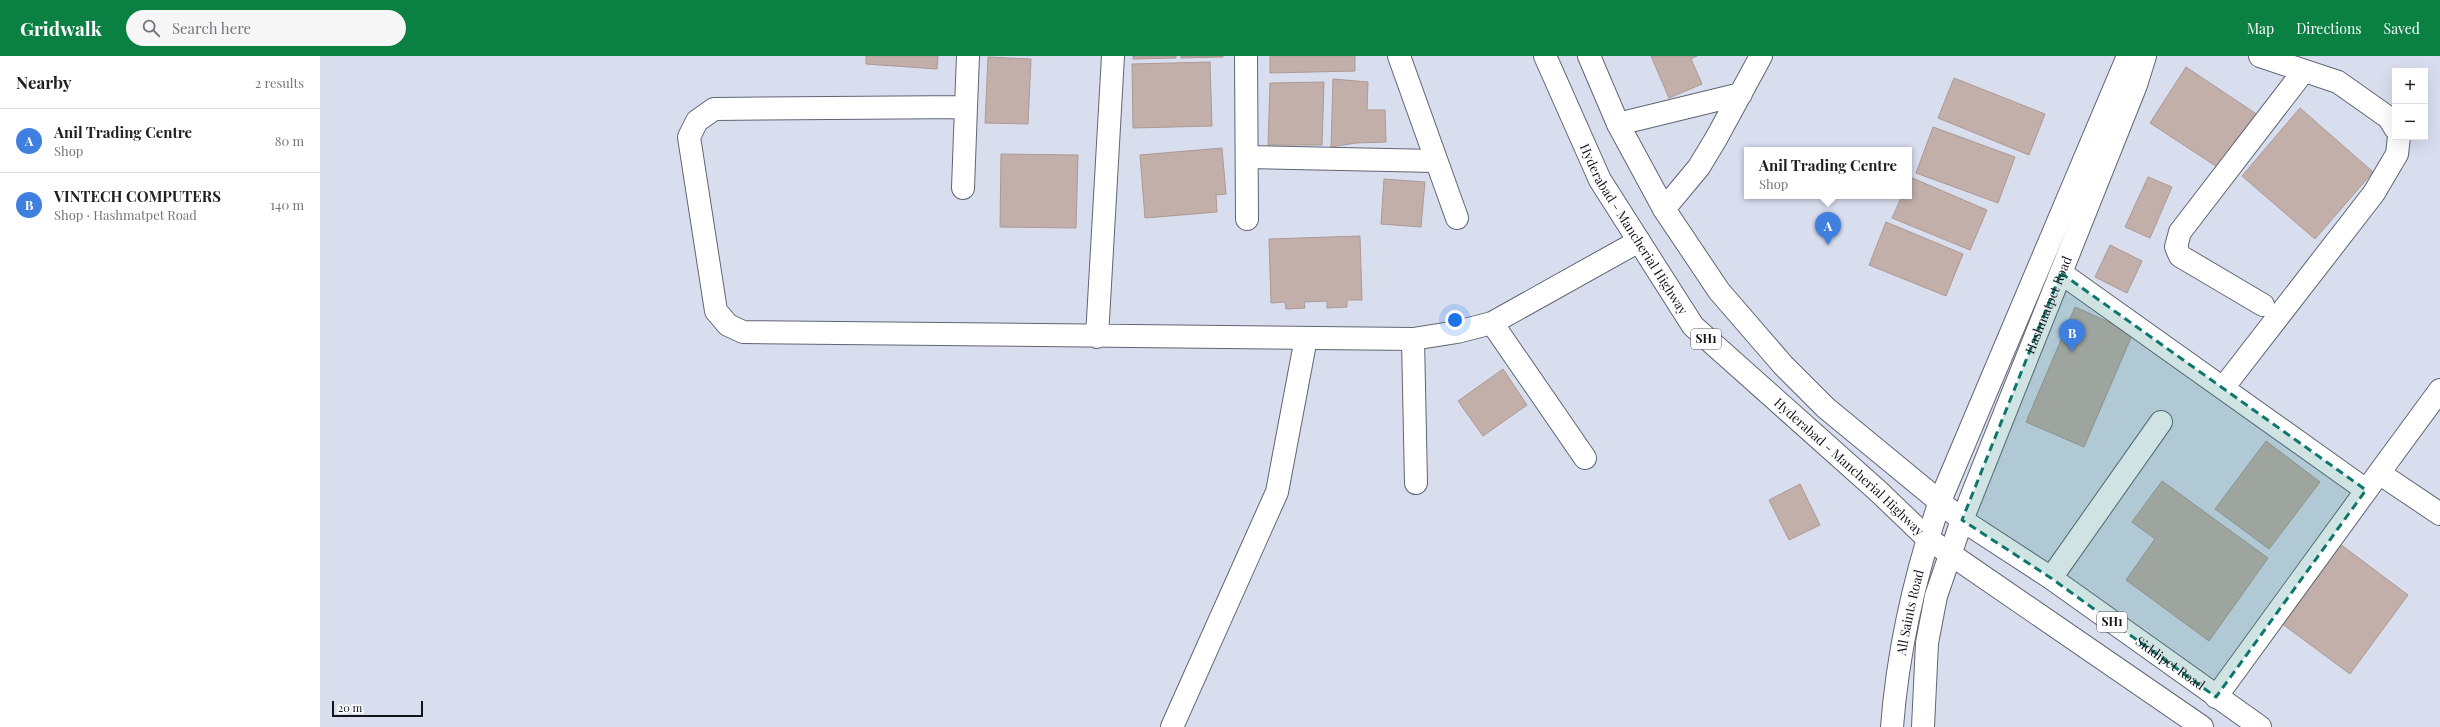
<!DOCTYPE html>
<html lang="en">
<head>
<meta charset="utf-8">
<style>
	:root { --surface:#fff; --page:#f6f6f6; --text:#202124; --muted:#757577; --line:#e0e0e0; --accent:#0b8043 }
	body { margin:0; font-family:"Playfair Display",serif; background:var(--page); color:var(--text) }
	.controls { position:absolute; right:12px; top:12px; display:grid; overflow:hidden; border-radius:0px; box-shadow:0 4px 16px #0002 }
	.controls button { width:36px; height:36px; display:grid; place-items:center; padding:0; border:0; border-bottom:1px solid var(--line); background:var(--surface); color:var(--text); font:20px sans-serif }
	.scale { position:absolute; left:12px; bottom:10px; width:91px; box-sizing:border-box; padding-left:4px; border:2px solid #13141a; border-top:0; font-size:11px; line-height:14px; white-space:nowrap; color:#13141a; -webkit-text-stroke:3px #fff; paint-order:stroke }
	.you { position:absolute; left:1135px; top:264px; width:14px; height:14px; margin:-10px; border:3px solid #fff; border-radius:50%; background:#1a73e8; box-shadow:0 0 0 6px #1a73e833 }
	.badge { display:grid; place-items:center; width:26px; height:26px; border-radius:50%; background:var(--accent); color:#fff; font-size:13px; font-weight:700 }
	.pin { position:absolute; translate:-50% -33px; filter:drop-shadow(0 1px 2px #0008) }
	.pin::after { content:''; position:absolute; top:21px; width:14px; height:12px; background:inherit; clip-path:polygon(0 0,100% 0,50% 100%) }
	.popup { position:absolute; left:1424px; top:91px; width:168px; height:52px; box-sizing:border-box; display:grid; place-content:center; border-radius:0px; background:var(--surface); filter:drop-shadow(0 1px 3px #0005); font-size:13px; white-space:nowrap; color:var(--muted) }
	.popup b { font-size:15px; color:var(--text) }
	.popup::after { content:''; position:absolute; left:50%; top:100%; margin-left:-8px; border:8px solid transparent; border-top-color:var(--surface) }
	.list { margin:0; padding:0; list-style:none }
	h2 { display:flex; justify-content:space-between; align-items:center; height:52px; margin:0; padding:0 16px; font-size:17px }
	h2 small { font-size:13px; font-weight:400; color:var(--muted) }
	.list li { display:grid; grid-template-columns:26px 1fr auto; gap:12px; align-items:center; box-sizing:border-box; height:64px; padding:0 16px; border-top:1px solid var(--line) }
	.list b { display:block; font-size:15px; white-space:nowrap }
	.list p { margin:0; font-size:13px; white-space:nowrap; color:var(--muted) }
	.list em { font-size:13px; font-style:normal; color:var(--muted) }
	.icon { flex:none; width:22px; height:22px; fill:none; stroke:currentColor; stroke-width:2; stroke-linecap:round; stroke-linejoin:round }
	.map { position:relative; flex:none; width:2120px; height:671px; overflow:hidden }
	header { display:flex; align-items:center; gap:24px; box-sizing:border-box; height:56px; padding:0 20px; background:var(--accent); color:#fff }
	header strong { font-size:19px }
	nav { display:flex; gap:22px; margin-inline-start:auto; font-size:14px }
	.search { width:280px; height:36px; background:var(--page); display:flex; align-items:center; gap:10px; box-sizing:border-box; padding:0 14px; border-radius:22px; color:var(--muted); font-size:15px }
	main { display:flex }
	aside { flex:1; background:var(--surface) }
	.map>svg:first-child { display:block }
	.building { fill:#c2afaa; stroke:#ac9994 }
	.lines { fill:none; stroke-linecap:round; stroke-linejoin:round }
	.minor-casing { stroke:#606573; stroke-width:24 }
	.major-casing { stroke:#606573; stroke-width:24 }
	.minor { stroke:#fff; stroke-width:22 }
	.major { stroke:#fff; stroke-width:22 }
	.marked { fill:#0f766e; fill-opacity:0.2; stroke:#0f766e; stroke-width:3; stroke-dasharray:8 5; stroke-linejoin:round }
	.labels { text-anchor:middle; stroke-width:3; stroke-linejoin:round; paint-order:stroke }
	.shield { fill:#fff; stroke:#5a5a5f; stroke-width:1 }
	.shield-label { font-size:12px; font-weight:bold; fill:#13141a }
	.street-label { font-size:13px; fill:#13141a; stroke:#fff }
</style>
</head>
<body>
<header>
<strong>Gridwalk</strong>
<div class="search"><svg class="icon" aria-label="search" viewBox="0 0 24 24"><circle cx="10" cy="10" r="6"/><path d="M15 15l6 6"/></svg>Search here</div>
<nav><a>Map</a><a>Directions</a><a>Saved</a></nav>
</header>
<main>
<aside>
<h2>Nearby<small>2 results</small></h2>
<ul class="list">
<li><span class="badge" style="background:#3f7fe0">A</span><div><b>Anil Trading Centre</b><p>Shop</p></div><em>80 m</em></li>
<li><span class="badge" style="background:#3f7fe0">B</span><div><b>VINTECH COMPUTERS</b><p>Shop · Hashmatpet Road</p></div><em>140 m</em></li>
</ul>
</aside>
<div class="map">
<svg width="2120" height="671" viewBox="0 0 2120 671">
	<rect width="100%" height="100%" fill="#d9deef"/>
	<!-- building -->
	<path class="building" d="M546,0H618L617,13L546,8Z
		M813,0H856V2L813,3Z
		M861,0H903V1L861,2Z
		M950,0H1035V15L950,17Z
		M1331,0H1377L1371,3L1382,28L1349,42Z
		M668,1L711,3L708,68L665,67Z
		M890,6L892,70L813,72L812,8Z
		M1866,11L1941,61L1905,116L1830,67Z
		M1634,22L1725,58L1709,99L1618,62Z
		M1013,23L1048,26L1047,54H1065L1066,86L1036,87L1011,91Z
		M1004,26L1002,89H948L950,27Z
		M1980,52L2053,116L1995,183L1922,120Z
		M1613,71L1695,101L1678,147L1596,117Z
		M902,92L906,138L896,139L897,156L825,162L820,99Z
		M681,98L758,99L756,172L680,171Z
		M1590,121L1667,154L1650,194L1572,162L1582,140H1589Z
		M1828,121L1852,131L1830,182L1805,171Z
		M1064,123L1105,126L1101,171L1061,168Z
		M1566,166L1643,198L1626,240L1549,209Z
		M1040,180L1042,244H1027V251L1007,252V245L984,246L985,252L966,253L965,246L951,247L949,183Z
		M1790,189L1822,205L1807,237L1775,221Z
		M1755,251L1813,277L1764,391L1706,366Z
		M1183,313L1207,349L1163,380L1138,345Z
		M1946,385L2000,426L1949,493L1895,453Z
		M1842,425L1948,502L1889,585L1806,524L1835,483L1812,466Z
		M1480,428L1500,469L1469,484L1449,444Z
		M2020,488L2088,539L2030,618L1961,567Z"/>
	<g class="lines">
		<defs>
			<path id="minor" d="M926,0L927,163
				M1079,0L1137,162
				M1940,0L2018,26L2069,62L2075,72
				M646,51L648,0
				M1298,68L1421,38
				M927,101L1115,105
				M643,132L646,51L394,53L377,65L369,81L396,255L408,269L423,276L1093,283L1137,276L1172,267L1319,185
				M1344,153L1379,111L1397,81L1441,0
				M1741,217L2046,434
				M1943,249L1860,200L1856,191L1860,176L1983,16
				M1172,267L1265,402
				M777,281L793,0
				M1093,283L1096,427
				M1903,332L2054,137L2077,98L2079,81
				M2059,417L2120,334
				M1731,522L1841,366
				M1896,641L2059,417L2120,458
				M852,671L957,436L986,282"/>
			<g id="major">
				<path id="s1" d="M1225,0L1280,124L1373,270L1558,435L1607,482L1882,671"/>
				<path id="s2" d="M1269,0L1298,68L1344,153L1399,235L1463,309L1506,352L1642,464L1731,522L1940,671"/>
				<path id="s3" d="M1572,671C1578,593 1595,519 1620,445L1808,0"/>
				<path id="s4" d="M1603,671L1607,587L1616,540L1642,464L1816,29L1825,0"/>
			</g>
		</defs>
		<!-- minor casing -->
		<use href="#minor" class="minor-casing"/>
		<!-- major casing -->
		<use href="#major" class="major-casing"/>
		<!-- minor -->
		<use href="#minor" class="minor"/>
		<!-- major -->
		<use href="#major" class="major"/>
	</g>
	<!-- marked area -->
	<path class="marked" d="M1741,217L2046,434L1896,641L1731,522L1642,464Z"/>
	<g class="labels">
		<!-- shield labels -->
		<g class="shield">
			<rect x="1371" y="273" width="30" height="20" rx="3"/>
			<rect x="1777" y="556" width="30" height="20" rx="3"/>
		</g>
		<g class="shield-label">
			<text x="1386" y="287">SH1</text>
			<text x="1792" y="570">SH1</text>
		</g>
		<!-- street labels -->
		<g class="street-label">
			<text dy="5" stroke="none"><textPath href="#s1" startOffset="195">Hyderabad - Mancherial Highway</textPath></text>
			<text dy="5" stroke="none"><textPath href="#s4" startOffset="444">Hashmatpet Road</textPath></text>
			<text dy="5" stroke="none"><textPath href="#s1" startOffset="519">Hyderabad - Mancherial Highway</textPath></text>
			<text dy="5" stroke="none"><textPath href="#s3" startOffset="116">All Saints Road</textPath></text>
			<text dy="5" stroke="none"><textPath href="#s2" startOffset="857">Siddipet Road</textPath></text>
		</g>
	</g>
</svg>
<div class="controls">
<button>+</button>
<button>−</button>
</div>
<div class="scale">20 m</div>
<div class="you"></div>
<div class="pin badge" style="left:1508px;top:189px;background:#3f7fe0">A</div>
<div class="popup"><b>Anil Trading Centre</b>Shop</div>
<div class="pin badge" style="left:1752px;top:296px;background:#3f7fe0">B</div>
</div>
</main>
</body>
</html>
